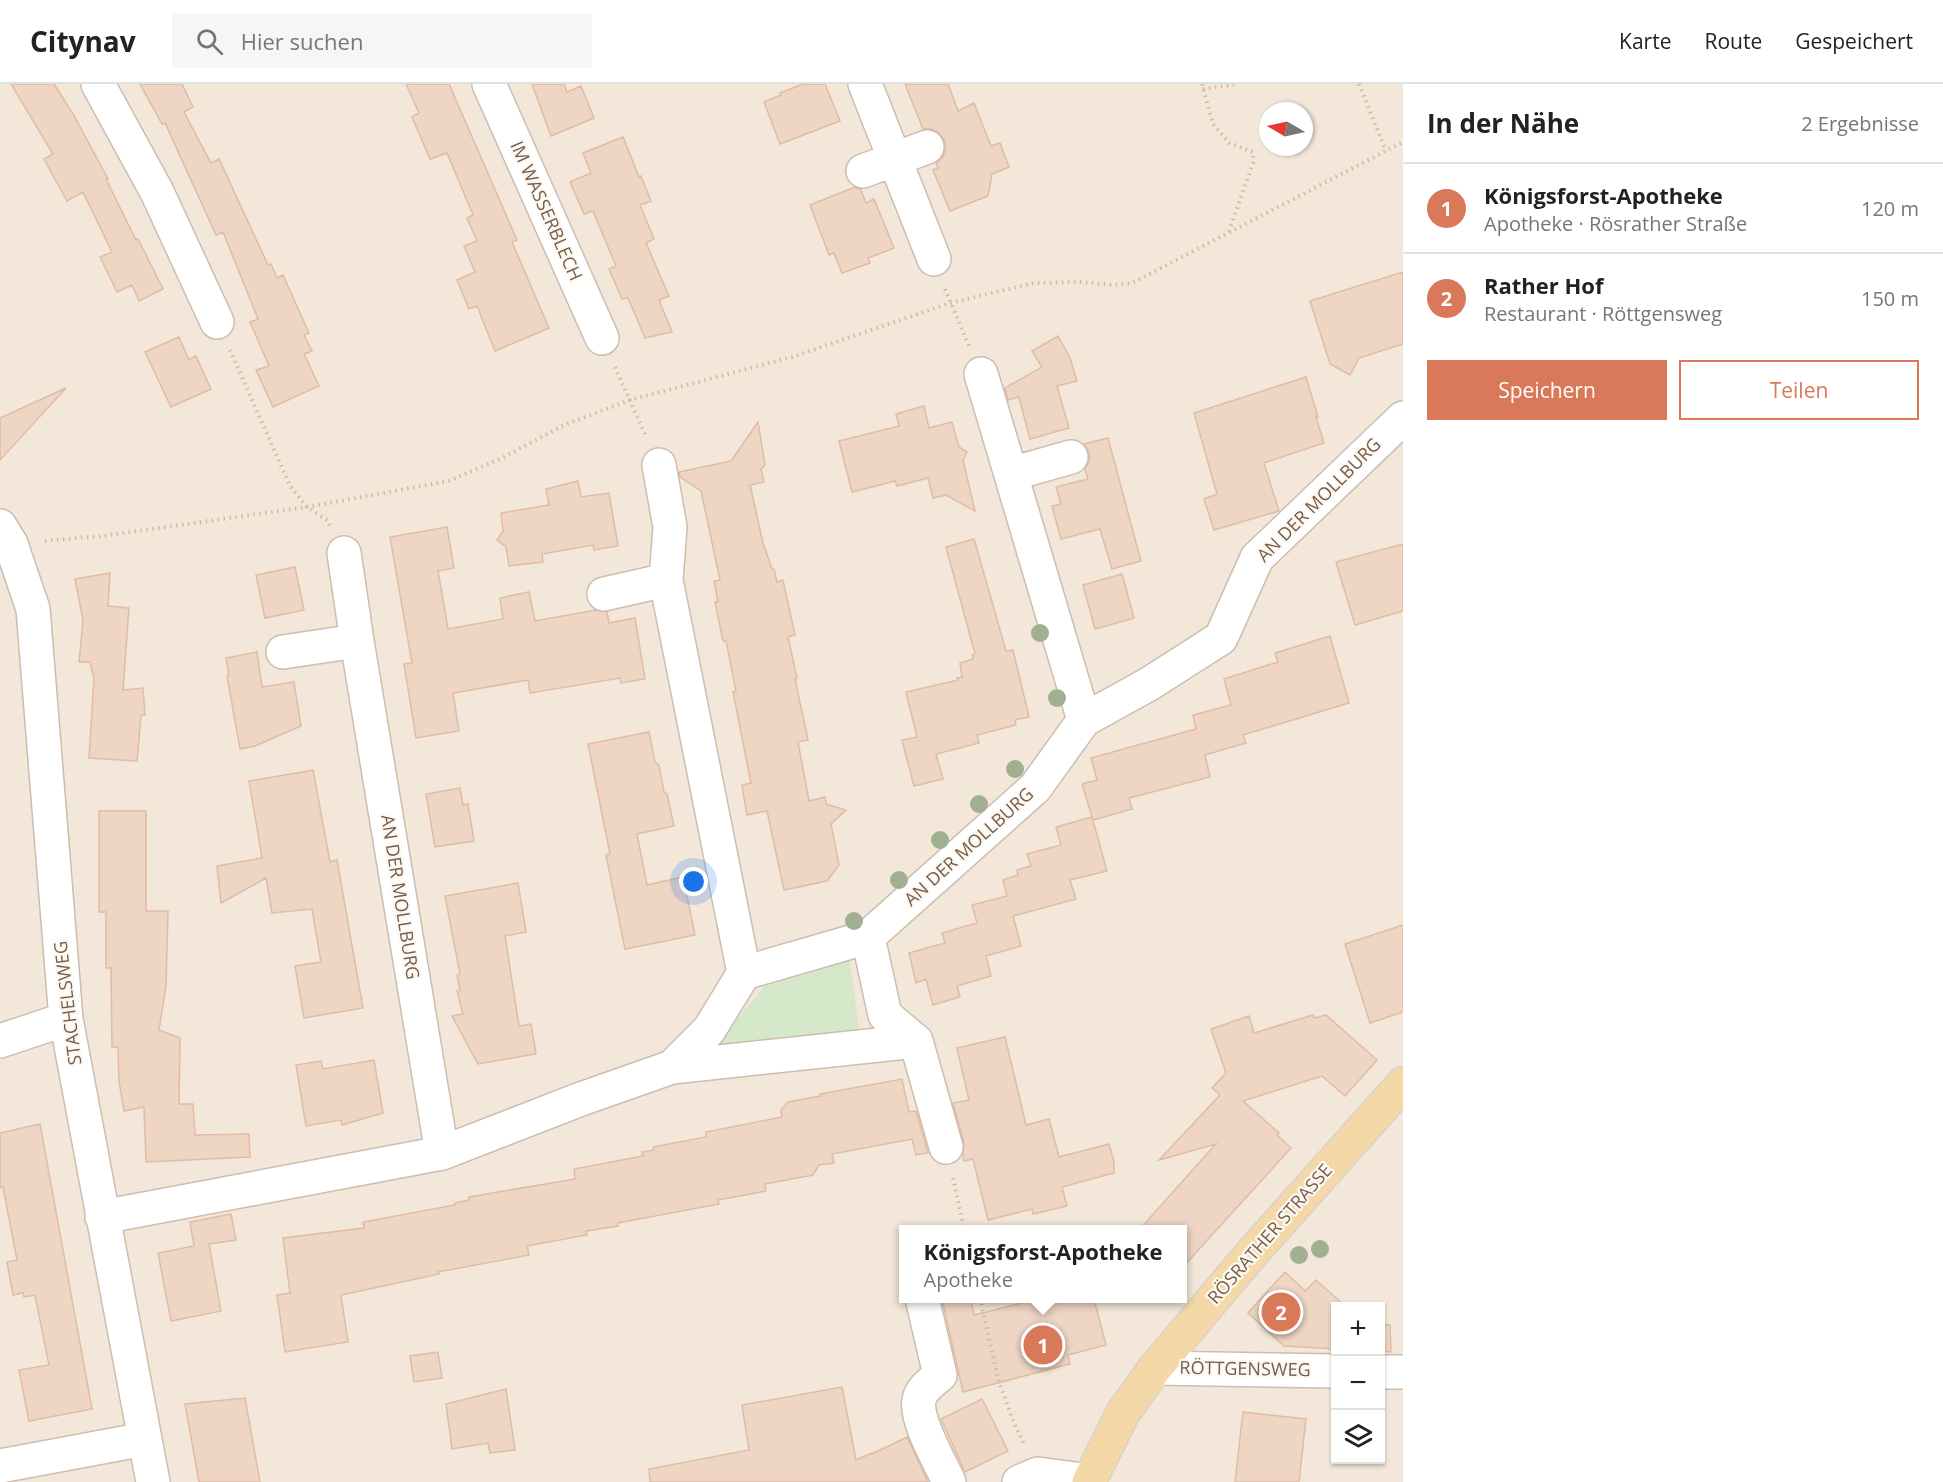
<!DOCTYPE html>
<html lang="de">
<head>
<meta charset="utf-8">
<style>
	:root { --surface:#fff; --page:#f6f6f6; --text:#222; --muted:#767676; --line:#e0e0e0; --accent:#da785a }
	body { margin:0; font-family:"Open Sans",sans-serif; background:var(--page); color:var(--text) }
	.controls { position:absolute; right:18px; bottom:18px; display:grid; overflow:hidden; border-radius:0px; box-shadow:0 2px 4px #0004 }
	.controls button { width:54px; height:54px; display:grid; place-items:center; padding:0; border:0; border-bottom:2px solid var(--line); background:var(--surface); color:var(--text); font:30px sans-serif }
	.compass { position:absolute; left:1259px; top:18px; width:54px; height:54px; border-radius:50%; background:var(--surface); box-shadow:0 2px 4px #0004; rotate:279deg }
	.you { position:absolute; left:694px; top:798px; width:21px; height:21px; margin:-15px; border:4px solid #fff; border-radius:50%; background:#1a73e8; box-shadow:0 0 0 9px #1a73e833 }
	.badge { display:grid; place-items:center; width:39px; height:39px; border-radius:50%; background:var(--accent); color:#fff; font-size:20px; font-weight:700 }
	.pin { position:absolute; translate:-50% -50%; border:3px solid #fff; box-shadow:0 2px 6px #0006 }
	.popup { position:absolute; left:899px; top:1141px; width:288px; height:78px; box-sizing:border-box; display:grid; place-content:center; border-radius:0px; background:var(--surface); filter:drop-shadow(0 2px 4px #0005); font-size:20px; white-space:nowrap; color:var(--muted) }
	.popup b { font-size:22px; color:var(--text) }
	.popup::after { content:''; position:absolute; left:50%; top:100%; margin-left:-12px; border:12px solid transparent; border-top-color:var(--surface) }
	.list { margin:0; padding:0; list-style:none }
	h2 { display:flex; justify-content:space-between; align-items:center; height:78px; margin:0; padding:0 24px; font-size:26px }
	h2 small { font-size:20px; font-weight:400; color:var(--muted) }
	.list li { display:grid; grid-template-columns:39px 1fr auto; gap:18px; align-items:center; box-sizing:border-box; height:90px; padding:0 24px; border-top:2px solid var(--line) }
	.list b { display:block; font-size:22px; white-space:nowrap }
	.list p { margin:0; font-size:20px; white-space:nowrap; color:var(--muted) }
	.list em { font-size:20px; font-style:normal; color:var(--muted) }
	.actions { display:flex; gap:12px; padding:18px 24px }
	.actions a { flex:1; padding:14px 0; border:2px solid var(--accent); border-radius:0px; text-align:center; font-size:21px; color:var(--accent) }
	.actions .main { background:var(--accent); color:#fff }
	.icon { flex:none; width:33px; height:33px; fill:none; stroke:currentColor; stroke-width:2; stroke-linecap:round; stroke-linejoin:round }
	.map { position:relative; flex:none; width:1403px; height:1398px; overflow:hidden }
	header { display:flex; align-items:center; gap:36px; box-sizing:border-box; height:84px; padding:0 30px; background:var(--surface); border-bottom:2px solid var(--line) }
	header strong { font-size:28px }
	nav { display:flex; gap:33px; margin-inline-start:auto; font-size:21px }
	.search { width:420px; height:54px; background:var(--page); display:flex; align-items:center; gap:15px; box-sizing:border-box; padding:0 21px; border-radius:0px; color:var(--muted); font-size:22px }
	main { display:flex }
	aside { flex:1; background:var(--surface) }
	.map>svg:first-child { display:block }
	.residential { fill:#f2e7d9; fill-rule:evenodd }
	.green { fill:#d5e8c9 }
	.building { fill:#eed5c4; stroke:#e0bca5; stroke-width:1.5 }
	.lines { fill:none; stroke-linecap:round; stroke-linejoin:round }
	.minor-casing { stroke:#cdbdb1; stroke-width:36 }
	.major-casing { stroke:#d8d2ce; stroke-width:36 }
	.path { stroke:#d4b8a7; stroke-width:4; stroke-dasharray:1.5 4.5; stroke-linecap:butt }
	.minor { stroke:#fff; stroke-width:33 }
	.major { stroke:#f4d8a8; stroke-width:33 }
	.tree { fill:#a0b091 }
	.labels { text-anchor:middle; stroke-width:4.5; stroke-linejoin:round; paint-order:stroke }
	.street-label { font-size:18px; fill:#745d4f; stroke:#fef9f0 }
</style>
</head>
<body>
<header>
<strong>Citynav</strong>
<div class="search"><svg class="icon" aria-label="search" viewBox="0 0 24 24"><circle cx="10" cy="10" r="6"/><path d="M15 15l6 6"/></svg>Hier suchen</div>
<nav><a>Karte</a><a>Route</a><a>Gespeichert</a></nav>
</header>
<main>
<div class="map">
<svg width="1403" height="1398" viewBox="0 0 1403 1398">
	<rect width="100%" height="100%" fill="#fbf5ea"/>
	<!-- residential -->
	<path class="residential" d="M0,0H1403V1398H0ZM1268,27H1304V63H1268ZM904,1146H1182V1214H904ZM1336,1222H1380V1376H1336Z"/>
	<!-- green -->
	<path class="green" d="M850,876L859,948L725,971L714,962L769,897Z"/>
	<!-- building -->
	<path class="building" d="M11,0H54L73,30L108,95H106L136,156L138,155L163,205L139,217L132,201L117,208L100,173L112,168L83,108L67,117L44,75L53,70Z
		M140,0H182L193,23L184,28L211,79L219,75L268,181L271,180L277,194L283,191L309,249L304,251L312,267L304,270L319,302L273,323L256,286L269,282L250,238L258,235L223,148L216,151L165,39L162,40Z
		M406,0H449L517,156L512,158L549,244L495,267L477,222L469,225L457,196L475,188L464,162L477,157L467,134L473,131L447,69L430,75L412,33L419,29Z
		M532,0H564L567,8L581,2L594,34L551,52Z
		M803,0H825L840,37L780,60L764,18L781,11L780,9Z
		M905,0H948L958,27L974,19L991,62L1000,59L1009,83L992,90L988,112L950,127L933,86L938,84L936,79L942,74L945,67V57L938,48L931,45H923Z
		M623,53L639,93L641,92L651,117L640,121L654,155L646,159L669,212L659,216L672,248L645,254L628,214L622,215L609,185L616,182L593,127L584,130L570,98L591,89L583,69Z
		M855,103L861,106L866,119L874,115L894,164L868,174L870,179L842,189L834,169L829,171L810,121Z
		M1403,188V260L1359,274L1350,291L1330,280L1310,217Z
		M1058,252L1070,274L1077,297L1057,302L1069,344L1030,355L1019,313L1008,316L1005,304L1042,283L1032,267Z
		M179,253L189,276L196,272L211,305L171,323L145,268Z
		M1306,293L1318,333H1316L1324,359L1264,379L1279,427L1214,446L1204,415L1217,410L1194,329Z
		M66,304L0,376V334Z
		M924,322L929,344L952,338L959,363L967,368L963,376L975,427L946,411L933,414L928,394L897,402L895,397L852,408L839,357L899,342L896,330Z
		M758,338L765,381L761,385L764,398L750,401L763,459L772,485H774L777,498L783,496L795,551L788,553L797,594L795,595L808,656L798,658L809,717L825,713L826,720L846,726L831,740L839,781L827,797L784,806L767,727L747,731L742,701L751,699L733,608L736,607L726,557H723L715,518H718L714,497L720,496L701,407L680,393L679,388L731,377Z
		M1108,354L1141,477L1112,485L1100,445L1061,455L1052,422L1061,420L1056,403L1088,395L1085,385L1089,377V368L1084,360Z
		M578,397L581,413L609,409L618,462L594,466L593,461L542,470L543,478L509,482L506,463L497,456L503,447L501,429L549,421L546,405Z
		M447,443L454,484L438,487L448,545L503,535L500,514L529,508L535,537L596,526L607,528L609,539L635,534L645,595L621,599L620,594L530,609L528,596L453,609L459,647L416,654L404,580L412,579L390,453Z
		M974,455L1006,567L1013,566L1029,633L1015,636L1016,641L977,651L979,659L936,670L943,695L914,702L902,656L917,653L906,608L958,596L957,594L962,593L960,579L973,575L972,571L975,570L946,463Z
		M1403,460V527L1355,541L1336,478Z
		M295,483L304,526L265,534L256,491Z
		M110,489L108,522L129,524L123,606L143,604L145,631H141L137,677L89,674L94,595L90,578H79L83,536L75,495Z
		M1122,490L1134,534L1095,545L1083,501Z
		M1330,552L1349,619L1243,651L1246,659L1205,671L1210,693L1129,714L1132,725L1093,736L1082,700L1097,696L1091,674L1196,645L1193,631L1231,621L1224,595L1278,578L1275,569Z
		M257,568L262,603L294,598L301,642L255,662L240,665L227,592L229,591L226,574Z
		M649,648L655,678L659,681L664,708L667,710L674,742L637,750L647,801L683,793L695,851L625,865L606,771L610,770L588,660Z
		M313,686L330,778L337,776L363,924L304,934L295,882L321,878L312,825L272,829L266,794L221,819L217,782L262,774L249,697Z
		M460,704L463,721L468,720L474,757L435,763L426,710Z
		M99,727H146V827H168L166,902L159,946L180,954L179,1020H193L195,1051L249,1050L250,1073L146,1078L144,1023L124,1027L119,997L118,963H112L111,884H106V828H99Z
		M1092,733L1107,787L1070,796L1076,815L1013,832L1021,862L986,872L991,892L957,902L960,913L933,921L926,895L916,899L909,869L945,859L942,849L977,839L972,821L1007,812L1003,796L1018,791L1017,786L1031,782L1027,770L1061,761L1056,743Z
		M518,799L526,848L505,852L519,942L531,940L536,970L478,980L452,932L463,930L457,907L460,906L457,891L460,890L445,812Z
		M1403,841V928L1370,939L1345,860Z
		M1313,931L1314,934L1326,931L1377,976L1345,1012L1322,992L1243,1017L1279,1049L1277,1051L1291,1064L1182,1184V1146H1139L1216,1060L1159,1076L1220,1011L1212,1004L1226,989L1211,945L1249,932L1254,949Z
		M1005,953L1026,1041L1049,1035L1059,1073L1109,1060L1114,1078V1089L1062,1103L1067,1122L1033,1130L1032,1125L988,1136L973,1075L964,1077L963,1071L964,1058L953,1019L969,1016L957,964Z
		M374,976L383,1029L342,1041L341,1036L306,1042L296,981L321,977L323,985Z
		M902,995L909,1028L916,1027L928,1069L916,1071L912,1055L832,1070L834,1079L819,1081L813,1091L765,1100L766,1107L718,1116L719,1120L618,1139V1142L586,1147L587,1151L527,1162L529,1171L438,1188L439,1190L341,1211L348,1258L285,1268L277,1211L290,1209L283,1154L364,1144L363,1138L455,1121V1119L469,1116V1113L575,1095L574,1085L643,1072L642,1068L654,1066L653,1063L706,1053V1048L782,1033L781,1026L788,1018L821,1012L820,1010Z
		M40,1040L92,1325L29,1337L19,1286L49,1281L35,1211L24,1213L23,1209L13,1211L7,1178L17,1176L3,1103L0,1104V1049Z
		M231,1130L236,1156L209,1160L221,1227L171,1237L158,1169L194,1162L190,1138Z
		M1285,1188L1305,1207L1316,1196L1345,1222H1335V1265L1284,1262L1248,1229Z
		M942,1215H971L974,1231L1034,1216L1036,1222L1067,1215H1094L1106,1261L1068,1271L1070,1280L963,1308Z
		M1380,1240L1390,1241L1391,1268L1380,1267Z
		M438,1268L442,1294L414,1298L410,1272Z
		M842,1303L856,1376L872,1369V1370L907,1353L928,1398H650L649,1385L749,1366L742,1321Z
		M506,1305L515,1366L490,1369L488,1359L452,1365L446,1320Z
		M245,1314L260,1398H199L185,1320Z
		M982,1315L1008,1367L965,1388L941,1335Z
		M1243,1328L1306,1335L1299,1398H1235Z"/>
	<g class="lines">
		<defs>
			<path id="minor" d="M98,0L157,108L217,238
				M489,0L602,254
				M865,0L934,175
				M863,87L927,63
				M659,381L670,443L666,496L744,889
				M1011,390L1071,373
				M0,442L11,460L33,525L66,935L153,1398
				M604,510L666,496
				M283,568L357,557
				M1084,636L1149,600L1221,554L1257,474L1403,334
				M868,853L1035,704L1084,636L981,290
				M0,957L66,935
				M916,957L946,1063
				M442,1069L581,1015L672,983L916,957L885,931L868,853L744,889L709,946L672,983
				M102,1133L442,1069L357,557L344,469
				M922,1214L940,1291C932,1298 921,1305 919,1316C915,1336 940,1378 949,1398
				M1155,1284L1336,1287
				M1380,1288H1403
				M0,1382L145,1355
				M1019,1398L1038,1390L1090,1397"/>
			<path id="major" d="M1089,1398L1123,1329L1155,1284L1253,1168L1403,1000"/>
		</defs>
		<!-- minor casing -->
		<use href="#minor" class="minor-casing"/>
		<!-- major casing -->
		<use href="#major" class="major-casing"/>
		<!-- path -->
		<path class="path" d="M1202,0L1213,40L1229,59L1253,68V79L1229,147
			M1359,0L1386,67
			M1203,5L1237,0
			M945,205L969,262
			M230,266L290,402L307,423L327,436L330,442
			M615,283L646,353
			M45,457L102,452L307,423L449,397L504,373L564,341L630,316L792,273L950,219L1034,199L1082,198L1113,201L1132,199L1403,58
			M953,1094L964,1146
			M980,1214L999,1298L1014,1339L1024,1360"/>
		<!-- minor -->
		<use href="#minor" class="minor"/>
		<!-- major -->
		<use href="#major" class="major"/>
	</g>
	<!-- trees -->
	<g class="tree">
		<circle cx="1040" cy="549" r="9"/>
		<circle cx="1057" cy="614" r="9"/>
		<circle cx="1015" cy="685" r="9"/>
		<circle cx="979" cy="720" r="9"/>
		<circle cx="940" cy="756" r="9"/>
		<circle cx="899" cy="796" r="9"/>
		<circle cx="854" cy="837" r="9"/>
		<circle cx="1320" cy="1165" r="9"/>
		<circle cx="1299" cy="1171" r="9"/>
	</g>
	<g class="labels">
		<!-- street labels -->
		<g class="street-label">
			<text transform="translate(546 127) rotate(66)" y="6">IM WASSERBLECH</text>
			<text transform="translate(1319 416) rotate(-45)" y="6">AN DER MOLLBURG</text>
			<text transform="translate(969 763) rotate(-42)" y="6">AN DER MOLLBURG</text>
			<text transform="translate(400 813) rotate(81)" y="6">AN DER MOLLBURG</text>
			<text transform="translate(68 919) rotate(-97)" y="6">STACHELSWEG</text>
			<text transform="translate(1270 1150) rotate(-49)" y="6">RÖSRATHER STRASSE</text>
			<text transform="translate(1245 1285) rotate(1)" y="6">RÖTTGENSWEG</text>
		</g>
	</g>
</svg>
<div class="controls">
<button>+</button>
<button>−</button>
<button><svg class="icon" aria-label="layers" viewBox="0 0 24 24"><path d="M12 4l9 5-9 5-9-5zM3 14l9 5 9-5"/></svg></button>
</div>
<svg class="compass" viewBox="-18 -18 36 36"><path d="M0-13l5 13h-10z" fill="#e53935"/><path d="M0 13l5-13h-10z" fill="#767676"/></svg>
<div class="you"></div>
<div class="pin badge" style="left:1043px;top:1261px">1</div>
<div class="popup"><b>Königsforst-Apotheke</b>Apotheke</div>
<div class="pin badge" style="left:1281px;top:1228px">2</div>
</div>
<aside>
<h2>In der Nähe<small>2 Ergebnisse</small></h2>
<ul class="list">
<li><span class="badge">1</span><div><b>Königsforst-Apotheke</b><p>Apotheke · Rösrather Straße</p></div><em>120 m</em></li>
<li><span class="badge">2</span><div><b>Rather Hof</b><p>Restaurant · Röttgensweg</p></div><em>150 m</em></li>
</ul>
<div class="actions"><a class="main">Speichern</a><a>Teilen</a></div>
</aside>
</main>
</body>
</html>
